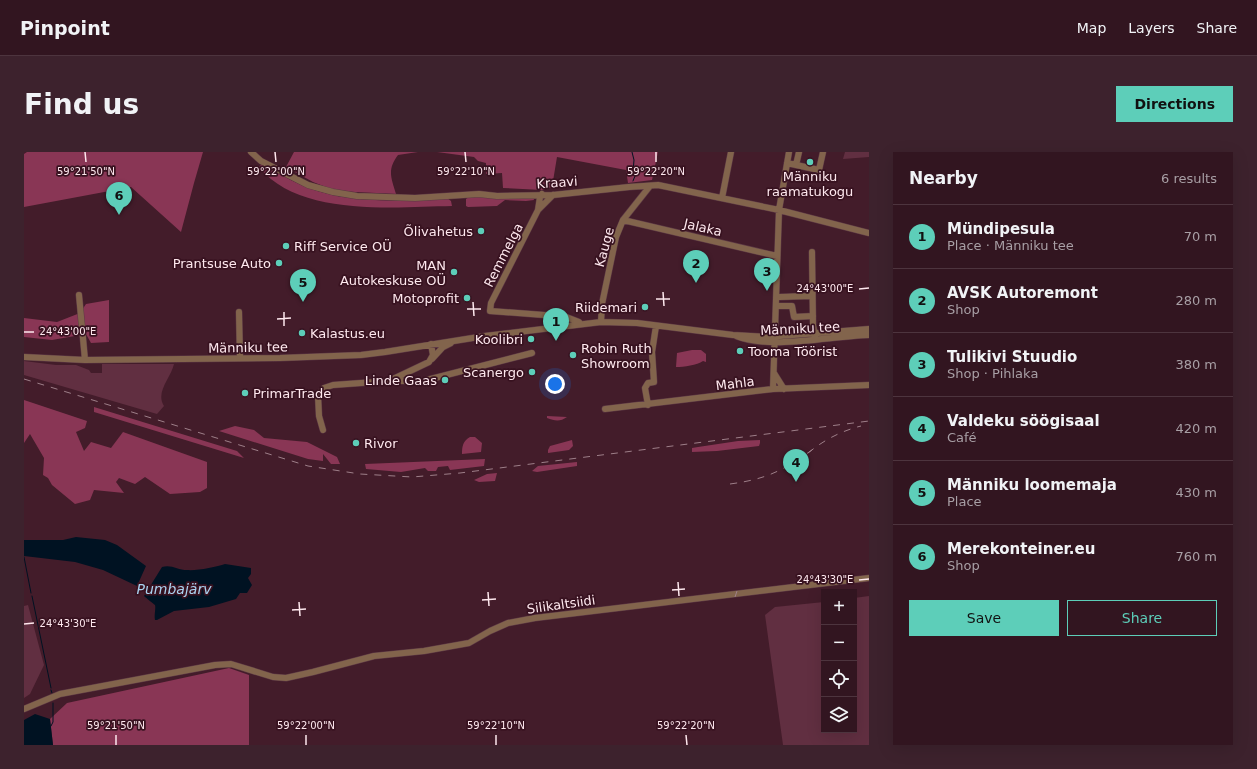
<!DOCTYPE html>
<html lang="en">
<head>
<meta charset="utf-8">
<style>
	:root { --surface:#321520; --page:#3d222d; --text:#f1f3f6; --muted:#a89fa5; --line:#4d343e; --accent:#5dceb9 }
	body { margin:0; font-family:"DejaVu Sans",sans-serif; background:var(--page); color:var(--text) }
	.controls { position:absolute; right:12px; bottom:12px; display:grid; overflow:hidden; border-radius:0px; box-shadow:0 4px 16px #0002 }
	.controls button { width:36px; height:36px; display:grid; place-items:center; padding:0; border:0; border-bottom:1px solid var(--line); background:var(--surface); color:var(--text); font:20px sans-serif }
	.you { position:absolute; left:531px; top:232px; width:14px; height:14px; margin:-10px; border:3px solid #fff; border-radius:50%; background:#1a73e8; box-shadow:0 0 0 6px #1a73e833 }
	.badge { display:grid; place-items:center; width:26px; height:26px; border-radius:50%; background:var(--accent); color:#111; font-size:13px; font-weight:700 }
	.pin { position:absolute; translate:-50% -33px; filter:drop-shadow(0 1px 2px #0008) }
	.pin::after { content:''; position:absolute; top:21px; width:14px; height:12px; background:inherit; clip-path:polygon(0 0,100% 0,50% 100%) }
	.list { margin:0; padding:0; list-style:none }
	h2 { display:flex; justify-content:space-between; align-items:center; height:52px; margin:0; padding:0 16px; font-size:17px }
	h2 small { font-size:13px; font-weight:400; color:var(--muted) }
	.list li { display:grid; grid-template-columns:26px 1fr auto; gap:12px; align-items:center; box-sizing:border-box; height:64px; padding:0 16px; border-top:1px solid var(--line) }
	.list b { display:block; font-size:15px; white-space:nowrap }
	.list p { margin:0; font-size:13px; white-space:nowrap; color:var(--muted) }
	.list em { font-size:13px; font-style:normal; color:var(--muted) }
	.actions { display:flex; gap:8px; padding:12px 16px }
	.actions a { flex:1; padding:9px 0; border:1px solid var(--accent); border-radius:0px; text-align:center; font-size:14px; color:var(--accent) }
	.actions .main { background:var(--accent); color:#111 }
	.icon { flex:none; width:22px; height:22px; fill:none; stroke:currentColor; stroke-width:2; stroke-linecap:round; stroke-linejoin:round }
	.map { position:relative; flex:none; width:845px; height:593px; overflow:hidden; border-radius:0px }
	header { display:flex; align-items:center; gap:24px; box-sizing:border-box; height:56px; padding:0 20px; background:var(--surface); border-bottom:1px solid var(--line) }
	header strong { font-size:19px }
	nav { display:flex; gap:22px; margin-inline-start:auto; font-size:14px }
	.intro { display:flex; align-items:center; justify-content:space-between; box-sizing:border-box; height:96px; padding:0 24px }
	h1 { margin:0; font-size:28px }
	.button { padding:10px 18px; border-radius:0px; background:var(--accent); color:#111; font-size:14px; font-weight:700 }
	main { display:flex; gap:24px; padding:0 24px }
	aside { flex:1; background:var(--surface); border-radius:0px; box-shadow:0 4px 16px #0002 }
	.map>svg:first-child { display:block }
	.green { fill:#612f41 }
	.forest { fill:#893655 }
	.water { fill:#001222 }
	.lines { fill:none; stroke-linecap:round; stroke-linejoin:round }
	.stream { stroke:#001222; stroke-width:1 }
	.minor-casing { stroke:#5d3945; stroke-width:7 }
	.minor { stroke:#82644c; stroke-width:6 }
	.rail { stroke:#9e7f89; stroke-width:1; stroke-dasharray:7 7; stroke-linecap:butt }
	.ticks { fill:none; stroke:#fee8ee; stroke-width:1.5 }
	.poi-dot { fill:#5dceb9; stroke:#381220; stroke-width:1.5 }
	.labels { text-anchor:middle; stroke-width:3.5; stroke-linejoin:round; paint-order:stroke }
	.poi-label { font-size:13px; fill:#fee8ee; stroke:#381220; text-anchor:end }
	.street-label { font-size:13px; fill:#fee8ee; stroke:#381220 }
	.water-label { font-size:14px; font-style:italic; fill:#aad3f0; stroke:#381220 }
	.ticks-label { font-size:10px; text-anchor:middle; fill:#fee8ee; stroke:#381220; stroke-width:3.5; stroke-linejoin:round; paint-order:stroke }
</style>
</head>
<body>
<header>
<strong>Pinpoint</strong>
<nav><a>Map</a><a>Layers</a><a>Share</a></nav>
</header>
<div class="intro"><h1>Find us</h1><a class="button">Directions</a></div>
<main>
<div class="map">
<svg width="845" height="593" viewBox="0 0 845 593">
	<rect width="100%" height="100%" fill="#431c2a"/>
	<!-- green -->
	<path class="green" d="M821,0H845V5L819,7Z
		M0,209L32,213H52L65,218L67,221H78V212H150C147,226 131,240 140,254L133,262L0,223Z
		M845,444V593H759L741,463L751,455L800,450V578H830V446Z
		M4,453L20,513L6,542L0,546V454Z"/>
	<!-- forest -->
	<path class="forest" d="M3,0H179L170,31L157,80L107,35L0,55V2Z
		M270,0H394L374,3C363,18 367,25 372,42L312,39L289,30L262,15Z
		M413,0H634L628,28L604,31L602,18L533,5L528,35L518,38L479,36L478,21L462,22V11L454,9L450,5Z
		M238,12C253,20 269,30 284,36C329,52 377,49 423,46L427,49L428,54C370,55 275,65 235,15Z
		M446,44L509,45L510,48L502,49L481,48L473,54L444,55L442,54V47Z
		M85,148V190L67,191L62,182L28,188L0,185V166L33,170L56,161L62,152Z
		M668,198H677L682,202V210L679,209C673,213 660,215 652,215L653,201Z
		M0,248L63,269L61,276L52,280L60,299L67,290L87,296L99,280L183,310V336L176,340L146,342L121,325L111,332L95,326L92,330L100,341L70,338L66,348L51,352L28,333L24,326L19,323L20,306L6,282L0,291Z
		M70,255L213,299L220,306L70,260Z
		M523,264L543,265C536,270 531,269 523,266Z
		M211,274L230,278L240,286L283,290L313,305L316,312H307L299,302V309L284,307L195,279Z
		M446,285H451L458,291L457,300L438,302C438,294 439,289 446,285Z
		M548,288L549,294L545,298L524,301V298L526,294Z
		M736,288V291L735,294L693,299L668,300V296L674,295L714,289Z
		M461,307L460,314L426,318L424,314L414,315L412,319H404L401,316L377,320L342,317L341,312Z
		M553,310V314L513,320L508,319L514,314Z
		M473,321L471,329L455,330L450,328L463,322Z
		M205,516L225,523V593H29L26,567L43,551Z"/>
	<!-- water -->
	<path class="water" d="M52,385L81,388L93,393L122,414L113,434L79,418L51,410L0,404V388H39Z
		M201,412L227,416V422L224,426L228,433L223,441H216L212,447L185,455L150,459L133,468H131C130,463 132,456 131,453C130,452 122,446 120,444L138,415C147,412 154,418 163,418C172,419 193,415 201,412Z
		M11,562L26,567L29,593H0V568Z"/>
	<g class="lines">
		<!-- stream -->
		<path class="stream" d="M608,0L610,8L609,20L611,24L609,29
			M0,405L7,441
			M8,444L27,536
			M27,538L28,541
			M27,574L29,570V551"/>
		<defs>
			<path id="minor" d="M227,0L237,9L284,33L309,40L333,44L391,46L455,42L473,44L529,43L605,35L634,33L755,58L845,81
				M763,11L795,18L799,0
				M772,13L775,0
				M518,42L516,45L514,58L467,151L466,159L533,164L536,168L537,174
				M698,46L707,0
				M514,58L529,43
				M599,68L753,104
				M788,100L789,173L791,186
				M55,143L61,208
				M752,145C764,145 775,144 788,144
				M752,154H768L770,165L789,164
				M215,160L216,206
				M532,163H537L555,170
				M577,170L578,152L592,85L599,68L626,34
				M712,184C747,198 806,184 845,183
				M0,205L61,208L256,206L337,203L361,200L461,184L577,170L613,171L709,183L743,185L845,177
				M408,207L419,195L427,191
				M750,221L760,237
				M367,229H399L508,201
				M749,237L755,58L765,0
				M624,253L621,236L624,231L630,230L628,200L632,174
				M581,257L749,237L845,233
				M299,278L295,264L294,243L300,236L309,233L365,229L405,210L409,203L407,192
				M0,557L36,542L191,513L207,512L249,525L262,526L289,520L350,504L400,499L445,491L466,479L484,471L511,466L845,426"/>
		</defs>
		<!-- minor casing -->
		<use href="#minor" class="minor-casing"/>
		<!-- minor -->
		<use href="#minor" class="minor"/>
		<!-- rail -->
		<path class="rail" d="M0,227L284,314L336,322L388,325L436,321L845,269
			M784,301C800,288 817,279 837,274
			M706,332C743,327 758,319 788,298
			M711,445L713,439"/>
	</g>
	<!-- ticks -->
	<path class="ticks" d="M61,0L62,10M251,0L252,10M441,0L442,10M632,0V10M835,137L845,136M639,140L640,154M632,147H646M449,150L450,164M443,157H457M260,160V174M253,167L267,166M0,180H10M835,428L845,427M654,430L655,444M648,438L661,437M464,440L465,454M458,448L472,447M275,450L276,464M268,458L282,457M0,472L10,471M92,583V593M282,583V593M472,583V593M662,583L663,593"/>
	<!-- markers -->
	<g class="poi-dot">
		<circle cx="786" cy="10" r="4"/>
		<circle cx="457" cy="79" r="4"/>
		<circle cx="262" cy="94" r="4"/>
		<circle cx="255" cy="111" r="4"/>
		<circle cx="430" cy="120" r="4"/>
		<circle cx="443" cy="146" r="4"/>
		<circle cx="621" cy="155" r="4"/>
		<circle cx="278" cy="181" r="4"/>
		<circle cx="507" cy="187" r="4"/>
		<circle cx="716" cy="199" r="4"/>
		<circle cx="549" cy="203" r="4"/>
		<circle cx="508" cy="220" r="4"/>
		<circle cx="421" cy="228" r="4"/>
		<circle cx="221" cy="241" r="4"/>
		<circle cx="332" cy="291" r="4"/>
	</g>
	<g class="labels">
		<!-- poi labels -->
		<g class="poi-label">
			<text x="786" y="29" text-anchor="middle">Männiku<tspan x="786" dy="15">raamatukogu</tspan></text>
			<text x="449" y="84">Õlivahetus</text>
			<text x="270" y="99" text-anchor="start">Riff Service OÜ</text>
			<text x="247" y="116">Prantsuse Auto</text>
			<text x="422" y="118">MAN<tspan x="422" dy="15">Autokeskuse OÜ</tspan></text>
			<text x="435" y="151">Motoprofit</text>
			<text x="613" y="160">Riidemari</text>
			<text x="286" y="186" text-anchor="start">Kalastus.eu</text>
			<text x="499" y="192">Koolibri</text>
			<text x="557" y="201" text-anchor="start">Robin Ruth<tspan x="557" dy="15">Showroom</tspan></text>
			<text x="724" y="204" text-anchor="start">Tooma Töörist</text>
			<text x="500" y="225">Scanergo</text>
			<text x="413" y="233">Linde Gaas</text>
			<text x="229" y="246" text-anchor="start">PrimarTrade</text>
			<text x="340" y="296" text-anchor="start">Rivor</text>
		</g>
		<!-- street labels -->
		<g class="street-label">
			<text transform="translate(533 30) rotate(-4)" y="5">Kraavi</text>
			<text transform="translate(679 75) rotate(13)" y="5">Jalaka</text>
			<text transform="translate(580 95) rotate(-75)" y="5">Kauge</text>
			<text transform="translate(479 103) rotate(-63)" y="5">Remmelga</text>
			<text transform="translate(776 176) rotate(-3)" y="5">Männiku tee</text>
			<text transform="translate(224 195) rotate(-1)" y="5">Männiku tee</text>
			<text transform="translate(711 231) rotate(-7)" y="5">Mahla</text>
			<text transform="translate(537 452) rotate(-8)" y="5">Silikaltsiidi</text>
		</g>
		<!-- water labels -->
		<g class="water-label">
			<text x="150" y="442">Pumbajärv</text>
		</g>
	</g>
	<g class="ticks-label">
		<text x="62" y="23">59°21'50"N</text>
		<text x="252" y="23">59°22'00"N</text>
		<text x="442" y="23">59°22'10"N</text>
		<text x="632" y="23">59°22'20"N</text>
		<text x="801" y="140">24°43'00"E</text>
		<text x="44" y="183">24°43'00"E</text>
		<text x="801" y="431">24°43'30"E</text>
		<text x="44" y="475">24°43'30"E</text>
		<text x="92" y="577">59°21'50"N</text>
		<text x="282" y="577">59°22'00"N</text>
		<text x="472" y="577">59°22'10"N</text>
		<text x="662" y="577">59°22'20"N</text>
	</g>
</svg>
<div class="controls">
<button>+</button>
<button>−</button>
<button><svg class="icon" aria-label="locate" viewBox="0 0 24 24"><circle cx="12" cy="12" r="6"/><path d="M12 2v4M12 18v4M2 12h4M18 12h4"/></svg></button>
<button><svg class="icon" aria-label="layers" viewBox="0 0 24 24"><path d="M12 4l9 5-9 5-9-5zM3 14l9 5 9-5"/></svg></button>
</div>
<div class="you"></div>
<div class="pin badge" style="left:532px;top:189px">1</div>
<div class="pin badge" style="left:672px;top:131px">2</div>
<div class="pin badge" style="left:743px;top:139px">3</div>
<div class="pin badge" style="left:772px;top:330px">4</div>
<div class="pin badge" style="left:279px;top:150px">5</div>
<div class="pin badge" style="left:95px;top:63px">6</div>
</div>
<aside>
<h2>Nearby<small>6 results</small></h2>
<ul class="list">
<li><span class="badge">1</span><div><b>Mündipesula</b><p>Place · Männiku tee</p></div><em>70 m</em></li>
<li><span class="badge">2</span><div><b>AVSK Autoremont</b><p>Shop</p></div><em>280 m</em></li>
<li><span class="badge">3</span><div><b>Tulikivi Stuudio</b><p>Shop · Pihlaka</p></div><em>380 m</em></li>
<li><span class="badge">4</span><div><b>Valdeku söögisaal</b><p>Café</p></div><em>420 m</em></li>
<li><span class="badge">5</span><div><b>Männiku loomemaja</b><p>Place</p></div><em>430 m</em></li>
<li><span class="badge">6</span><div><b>Merekonteiner.eu</b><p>Shop</p></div><em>760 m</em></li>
</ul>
<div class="actions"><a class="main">Save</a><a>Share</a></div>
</aside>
</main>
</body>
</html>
